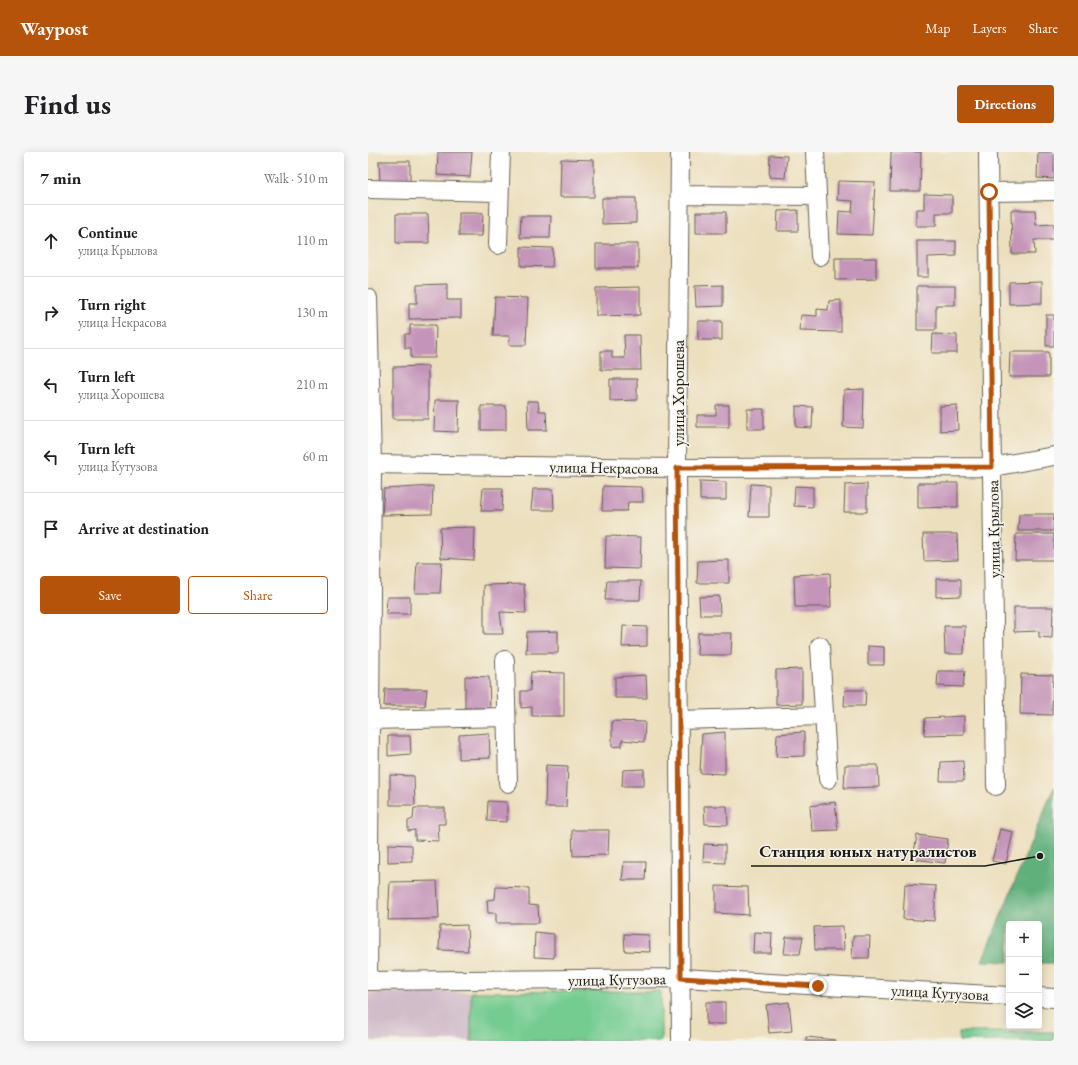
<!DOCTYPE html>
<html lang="en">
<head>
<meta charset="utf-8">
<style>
	:root { --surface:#fff; --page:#f6f6f6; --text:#202124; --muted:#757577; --line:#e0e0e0; --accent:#b45309 }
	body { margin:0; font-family:"EB Garamond",serif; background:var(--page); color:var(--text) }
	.controls { position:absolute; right:12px; bottom:12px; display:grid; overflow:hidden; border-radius:4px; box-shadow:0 2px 10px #0003 }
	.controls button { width:36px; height:36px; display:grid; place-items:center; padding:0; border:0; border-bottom:1px solid var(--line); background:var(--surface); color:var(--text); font:20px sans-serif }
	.stop { position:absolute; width:12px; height:12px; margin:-9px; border:3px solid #b45309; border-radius:50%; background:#fff }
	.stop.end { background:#b45309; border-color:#fff; box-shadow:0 1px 4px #0008 }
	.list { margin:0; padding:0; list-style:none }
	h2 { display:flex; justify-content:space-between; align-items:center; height:52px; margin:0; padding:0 16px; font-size:17px }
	h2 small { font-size:13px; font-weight:400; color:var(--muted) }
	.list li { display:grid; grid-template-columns:26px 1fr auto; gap:12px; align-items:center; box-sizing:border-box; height:72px; padding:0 16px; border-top:1px solid var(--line) }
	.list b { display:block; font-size:15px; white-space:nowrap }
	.list p { margin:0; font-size:13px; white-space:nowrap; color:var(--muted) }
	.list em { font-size:13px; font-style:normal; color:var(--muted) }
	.actions { display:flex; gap:8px; padding:12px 16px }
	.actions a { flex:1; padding:9px 0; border:1px solid var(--accent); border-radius:4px; text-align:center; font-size:14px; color:var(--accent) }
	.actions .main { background:var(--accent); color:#fff }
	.icon { flex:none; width:22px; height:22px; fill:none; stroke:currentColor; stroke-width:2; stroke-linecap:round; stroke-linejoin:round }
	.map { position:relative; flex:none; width:686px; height:889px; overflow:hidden; border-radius:4px }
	header { display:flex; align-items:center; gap:24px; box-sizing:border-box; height:56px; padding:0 20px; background:var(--accent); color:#fff }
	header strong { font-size:19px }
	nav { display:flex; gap:22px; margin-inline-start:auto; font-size:14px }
	.intro { display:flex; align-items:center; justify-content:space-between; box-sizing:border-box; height:96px; padding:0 24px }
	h1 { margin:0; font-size:28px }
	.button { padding:10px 18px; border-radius:4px; background:var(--accent); color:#fff; font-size:14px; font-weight:700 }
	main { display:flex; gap:24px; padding:0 24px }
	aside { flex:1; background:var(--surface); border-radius:4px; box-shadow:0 2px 10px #0003 }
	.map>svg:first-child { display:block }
	.industrial { fill:#d1bdca }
	.green { fill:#75cc91; stroke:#487456 }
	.forest { fill:#60b07b; stroke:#3e664c }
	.building { fill:#c494b9 }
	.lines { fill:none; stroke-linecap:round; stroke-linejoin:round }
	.minor-casing { stroke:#656054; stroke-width:20 }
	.minor { stroke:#fff; stroke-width:18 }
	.route { stroke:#b45309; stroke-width:5 }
	.labels { text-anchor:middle; stroke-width:3; stroke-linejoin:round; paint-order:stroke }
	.street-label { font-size:16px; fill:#1c1c1c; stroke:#f7f3e8 }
	.leader { fill:none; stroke:#1c1c1c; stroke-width:1.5 }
	.callout-dot { fill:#1c1c1c; stroke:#f7f3e8; stroke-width:1.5 }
	.callout-label { font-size:17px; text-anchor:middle; font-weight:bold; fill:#1c1c1c; stroke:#f7f3e8; stroke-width:3; stroke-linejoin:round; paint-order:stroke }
</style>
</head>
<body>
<header>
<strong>Waypost</strong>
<nav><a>Map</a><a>Layers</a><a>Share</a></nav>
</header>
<div class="intro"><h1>Find us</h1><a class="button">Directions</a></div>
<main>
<aside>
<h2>7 min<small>Walk · 510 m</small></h2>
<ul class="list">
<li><svg class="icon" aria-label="ahead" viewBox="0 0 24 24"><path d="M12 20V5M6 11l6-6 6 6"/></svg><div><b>Continue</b><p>улица Крылова</p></div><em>110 m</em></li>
<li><svg class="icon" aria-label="right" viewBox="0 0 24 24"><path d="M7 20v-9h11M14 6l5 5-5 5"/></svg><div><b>Turn right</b><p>улица Некрасова</p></div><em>130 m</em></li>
<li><svg class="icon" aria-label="left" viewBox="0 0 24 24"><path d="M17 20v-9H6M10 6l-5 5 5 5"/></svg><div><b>Turn left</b><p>улица Хорошева</p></div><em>210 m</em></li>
<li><svg class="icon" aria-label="left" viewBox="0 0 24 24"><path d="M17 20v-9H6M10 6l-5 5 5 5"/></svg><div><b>Turn left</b><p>улица Кутузова</p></div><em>60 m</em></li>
<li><svg class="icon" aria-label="arrive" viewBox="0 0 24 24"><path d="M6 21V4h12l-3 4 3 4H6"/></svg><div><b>Arrive at destination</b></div></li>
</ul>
<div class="actions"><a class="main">Save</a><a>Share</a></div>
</aside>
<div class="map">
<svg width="686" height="889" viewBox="0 0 686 889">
	<rect width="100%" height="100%" fill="#f7f3e8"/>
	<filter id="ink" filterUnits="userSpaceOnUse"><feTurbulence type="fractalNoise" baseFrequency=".025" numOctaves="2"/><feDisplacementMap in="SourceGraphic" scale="8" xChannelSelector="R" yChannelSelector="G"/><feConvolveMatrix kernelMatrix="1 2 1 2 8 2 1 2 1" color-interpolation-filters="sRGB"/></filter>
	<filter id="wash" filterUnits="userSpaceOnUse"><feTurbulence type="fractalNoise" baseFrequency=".012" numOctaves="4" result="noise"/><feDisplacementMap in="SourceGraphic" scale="16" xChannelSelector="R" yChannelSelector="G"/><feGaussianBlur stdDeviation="0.9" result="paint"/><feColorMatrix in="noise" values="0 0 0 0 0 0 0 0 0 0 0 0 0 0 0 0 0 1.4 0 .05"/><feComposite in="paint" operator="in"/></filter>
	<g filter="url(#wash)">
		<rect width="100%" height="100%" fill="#ecdfbd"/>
		<!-- industrial -->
		<path class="industrial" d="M103,840V889H0V841Z"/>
		<!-- green -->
		<path class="green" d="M293,839V889H103V840Z
			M591,880H686V889H591Z"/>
		<!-- forest -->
		<path class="forest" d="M686,635V811H671V772H641V810L614,809Z"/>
		<g id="blocks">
			<!-- building -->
			<path class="building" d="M70,0H104L102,25L69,23Z
				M523,0H553L552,39H522Z
				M670,0H686V27L669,26Z
				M402,3L419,4L417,26L401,25Z
				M193,7L226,8V45H192Z
				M11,9H42V29H12Z
				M470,29L507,30L504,83L470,82L471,59L484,60L485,49L469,48Z
				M556,42L584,43V61H568V74H548V57H556Z
				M234,46H268V71L234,72Z
				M430,58V79H409L410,59Z
				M643,58H667L668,73L686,72V88H666L667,102H644Z
				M328,60H358V81H328Z
				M91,61H115L114,84H91Z
				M28,62H60L61,91H28Z
				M153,64H183L182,86H152Z
				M549,89H588V104L560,105V125H549Z
				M228,92H270V116H228Z
				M153,95L185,96L184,115L153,114Z
				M467,106H508V127L467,128Z
				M674,129V151L641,152V130Z
				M79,132V148H93V166L41,167V151H49V133Z
				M355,133V154L328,155L327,134Z
				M549,134H587V153H568V178H549Z
				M272,135V163L228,164V136Z
				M127,145L160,146L158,193H141L142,184H125Z
				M473,148V180L432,179L433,163L449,164V157L460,158L461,149Z
				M678,163H686V194H678Z
				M330,169H354V188H330Z
				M42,173H68L67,206H43V196H37V182H42Z
				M565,182L589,183V201H564Z
				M256,183H272L273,218H233V199H244V206H257Z
				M642,200H681V225H641Z
				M60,214V267H25V215Z
				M242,227H269V248L242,249Z
				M496,237L495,276L475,275L476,238Z
				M67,248H91L90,280L66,279Z
				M159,249H170L171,259H178L179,278H160Z
				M348,253H361V275H329V263H348Z
				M589,253L590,278L572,279V254Z
				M113,254H138V278H113Z
				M428,254L445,255L444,276L428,275Z
				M379,257H396V277H379Z
				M332,329L358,330V348H332Z
				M550,331H590V355L550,356Z
				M383,332L401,333V365H381Z
				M499,332V360H476L477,333Z
				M65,334L64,362L14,363L16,337Z
				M235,334L274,335L275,350H260L259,359H234Z
				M427,334L445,335V355L426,354Z
				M115,336H135L134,359H113Z
				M165,337H185L186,358H163Z
				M651,362H686L685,379H650Z
				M107,375L106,408L73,406L72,376Z
				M555,382H589L590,408L556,409Z
				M648,382H686V408H647Z
				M238,384L273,385L272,417L237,416Z
				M361,408V431H329L330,409Z
				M49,410H74L72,441H47Z
				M462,421L463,455H427L426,423Z
				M568,427H593V444L568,445Z
				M239,429H273L272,448H237Z
				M156,432L158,461L132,460L135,482H116V433Z
				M351,444L352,463H332L331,445Z
				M19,445H42V462H18Z
				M646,455H685L684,486L671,485V479L646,480Z
				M255,474L279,475V494L254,495Z
				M576,474H597L596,502H577Z
				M190,479V501H158L159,480Z
				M330,481H364L363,503H329Z
				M500,494L516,495V513H500Z
				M434,517V552L408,553V518Z
				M570,519H597L595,535L569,534Z
				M163,520L196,521V564H164V555L153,556V539H162Z
				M653,522L685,523L684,563L652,562Z
				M278,523L279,546H247V525Z
				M97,524L121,525L122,556H97Z
				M17,537H59L57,554H16Z
				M477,538H498L497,554H476Z
				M596,564V582L556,583L557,566Z
				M244,569L277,570L276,590L254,588V594L244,595Z
				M357,580V622L332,621L334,582Z
				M436,580V604L408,605L409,582Z
				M121,581L122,606L91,607V583Z
				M20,584H42L43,602L20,604Z
				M595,609L596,629H572L573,610Z
				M178,613L200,614L198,655H177Z
				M477,613H510L511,635L476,636Z
				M276,617V634H254L255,618Z
				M22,623L46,624L47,653H22Z
				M120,649L139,650V670L119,669Z
				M467,650L470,678L444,679L442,654Z
				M336,654H359L360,673L337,672Z
				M46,656H77V672H70L71,689L47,688V678L40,679V669L45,667Z
				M632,677L645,680L638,712L624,709Z
				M204,678H241L240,703L205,704Z
				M549,683L580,687L577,711L545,707Z
				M20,692L44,693V709L20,710Z
				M336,692L357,693V711L335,710Z
				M256,710H278L277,728H254Z
				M69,729L71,767L20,768L22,730Z
				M537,732L568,734L566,769L535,767Z
				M348,734L380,735L381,763L348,761Z
				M128,735L161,736V753L170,754L171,771H128V761H120L119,748L127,747Z
				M99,773L100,799L71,798L72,774Z
				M475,774L476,798H447L446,775Z
				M167,780L186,782V806L166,805Z
				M386,780L404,781L403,801H385Z
				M256,782L281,783L282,800L257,799Z
				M485,784H502L501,806H484Z
				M418,785H435L432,802H416Z
				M338,850H357V872H338Z
				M421,850L424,879L401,881L398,853Z
				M438,885L468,888V889H438Z"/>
		</g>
	</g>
	<g filter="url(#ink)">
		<use href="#blocks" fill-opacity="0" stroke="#656054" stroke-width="1"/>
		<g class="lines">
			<defs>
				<path id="minor" d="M312,0L309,316L313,889
					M447,0L452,104
					M620,0L628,634
					M0,37L131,40
					M621,40L686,39
					M312,43L449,44
					M130,93L133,0
					M0,146L4,312L0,829
					M0,312L309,316L624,315L686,304
					M452,494L460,627
					M137,508L140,631
					M2,568L138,565
					M311,568L456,564
					M0,829L313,826L641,844
					M671,845L686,846"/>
			</defs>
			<!-- minor casing -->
			<use href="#minor" class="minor-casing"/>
			<!-- minor -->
			<use href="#minor" class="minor"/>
		</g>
	</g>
	<g class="lines" filter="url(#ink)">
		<!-- route -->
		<path class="route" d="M450,834L313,826L309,316L624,315L621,40"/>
	</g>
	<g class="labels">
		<!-- street labels -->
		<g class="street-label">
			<text transform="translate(310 241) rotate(-90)" y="6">улица Хорошева</text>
			<text transform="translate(236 315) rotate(1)" y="6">улица Некрасова</text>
			<text transform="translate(625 377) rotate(-91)" y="6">улица Крылова</text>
			<text transform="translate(249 827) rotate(-1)" y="6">улица Кутузова</text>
			<text transform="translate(572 840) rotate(3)" y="6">улица Кутузова</text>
		</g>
	</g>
	<!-- callouts -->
	<path class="leader" d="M672 704L617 714H383"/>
	<circle class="callout-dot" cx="672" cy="704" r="4"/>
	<g class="callout-label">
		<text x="500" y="705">Станция юных натуралистов</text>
	</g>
</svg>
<div class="controls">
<button>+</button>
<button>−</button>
<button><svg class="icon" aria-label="layers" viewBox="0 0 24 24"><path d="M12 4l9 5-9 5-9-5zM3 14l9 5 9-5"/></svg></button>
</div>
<div class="stop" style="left:621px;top:40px"></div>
<div class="stop end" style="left:450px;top:834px"></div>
</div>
</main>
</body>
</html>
